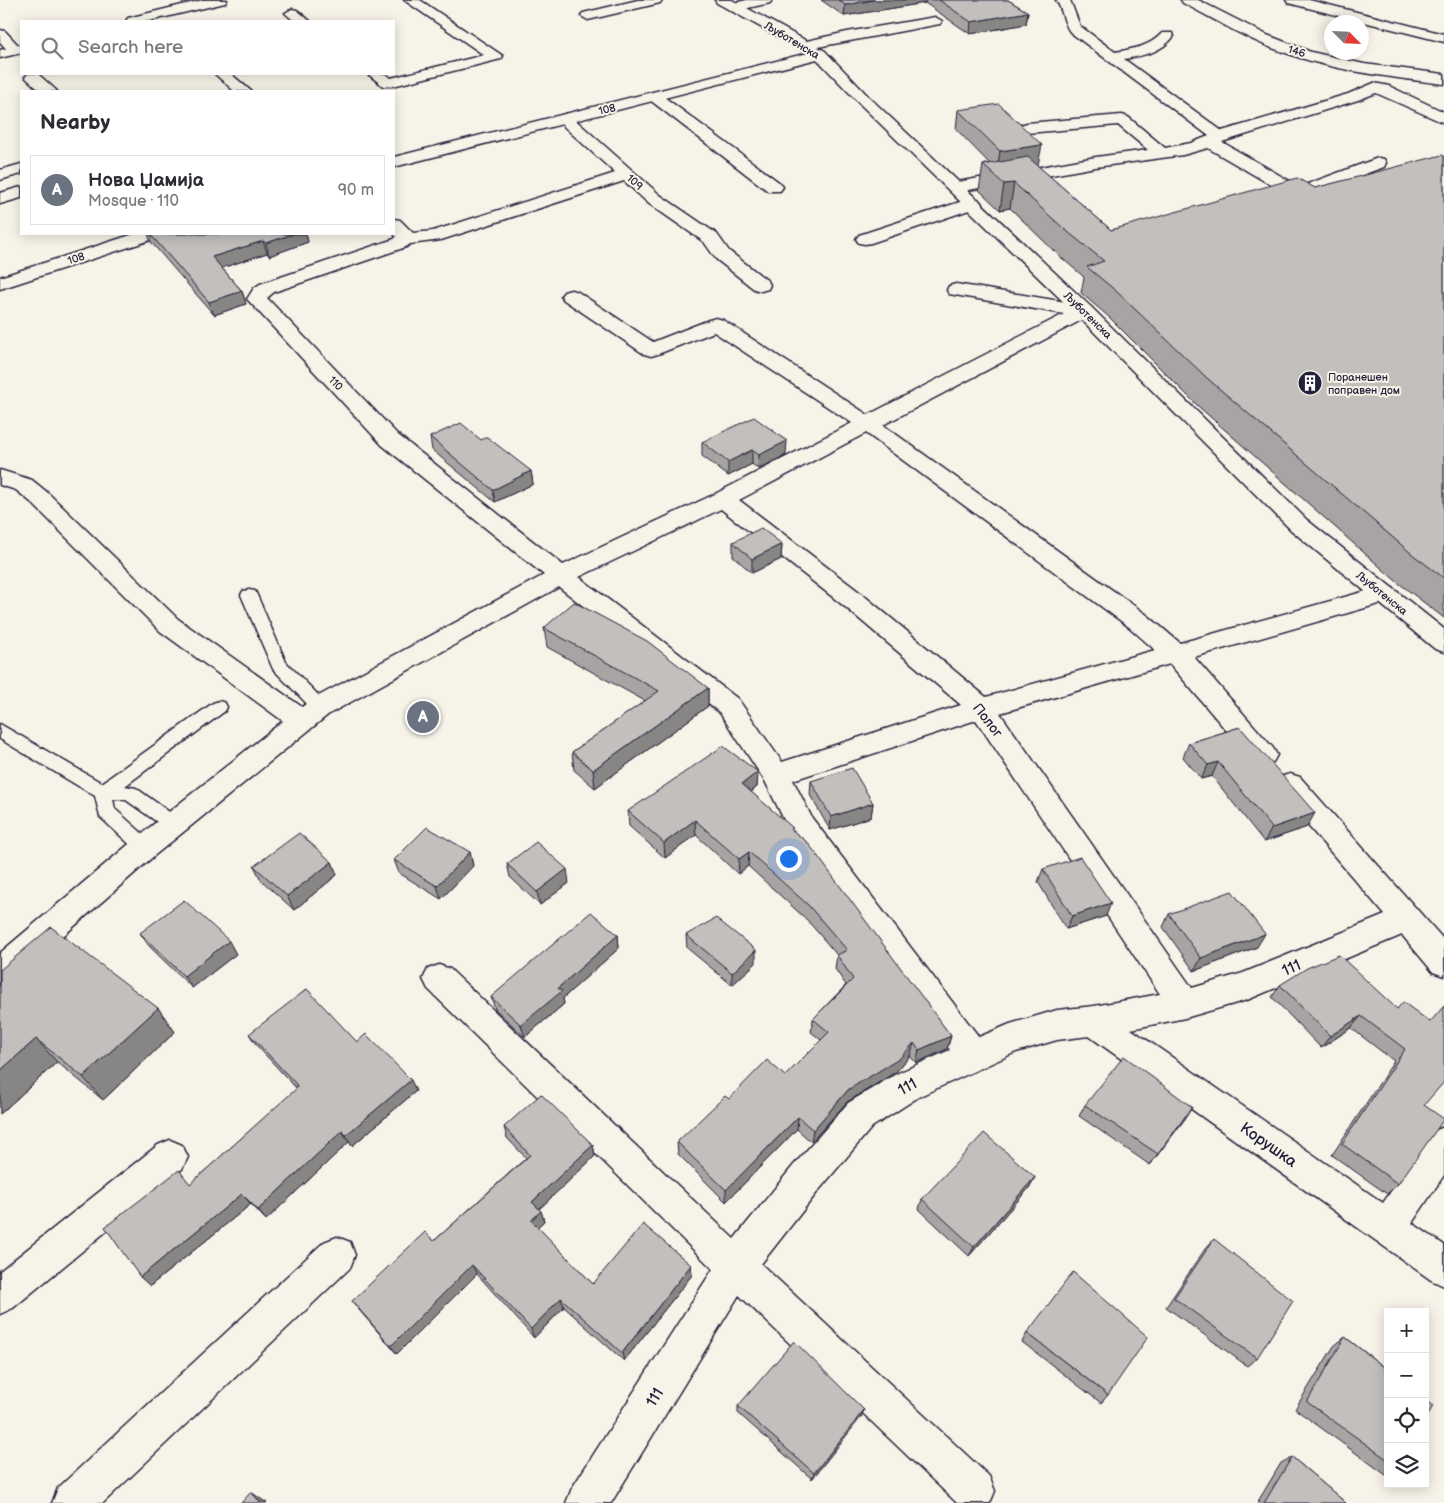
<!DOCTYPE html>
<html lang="en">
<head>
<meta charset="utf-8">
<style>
	:root { --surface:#fff; --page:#f7f7f7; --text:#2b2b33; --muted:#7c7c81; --line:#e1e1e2; --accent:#22223b }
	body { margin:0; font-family:"Balsamiq Sans",sans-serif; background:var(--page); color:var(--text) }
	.controls { position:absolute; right:15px; bottom:15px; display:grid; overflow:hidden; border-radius:0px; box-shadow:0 2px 12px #0003 }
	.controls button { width:45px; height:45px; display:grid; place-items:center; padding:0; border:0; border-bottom:1px solid var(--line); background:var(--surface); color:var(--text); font:25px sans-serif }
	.compass { position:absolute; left:1324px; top:15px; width:45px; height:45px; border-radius:50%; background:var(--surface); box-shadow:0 2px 12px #0003; rotate:114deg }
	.you { position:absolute; left:788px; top:858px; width:18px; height:18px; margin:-12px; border:4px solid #fff; border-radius:50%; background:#1a73e8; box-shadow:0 0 0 8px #1a73e833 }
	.badge { display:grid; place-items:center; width:32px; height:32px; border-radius:50%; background:var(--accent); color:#fff; font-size:16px; font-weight:700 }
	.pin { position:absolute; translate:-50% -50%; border:2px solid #fff; box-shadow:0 1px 5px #0006 }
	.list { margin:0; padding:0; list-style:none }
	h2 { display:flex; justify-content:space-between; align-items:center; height:65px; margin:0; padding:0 20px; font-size:21px }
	h2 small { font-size:16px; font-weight:400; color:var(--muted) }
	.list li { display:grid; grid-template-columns:32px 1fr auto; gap:15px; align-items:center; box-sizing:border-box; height:70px; margin:0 10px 10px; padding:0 10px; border:1px solid var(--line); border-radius:0px }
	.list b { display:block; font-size:19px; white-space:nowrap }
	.list p { margin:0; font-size:16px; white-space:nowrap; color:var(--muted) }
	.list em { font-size:16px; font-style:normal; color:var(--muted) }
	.icon { flex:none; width:28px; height:28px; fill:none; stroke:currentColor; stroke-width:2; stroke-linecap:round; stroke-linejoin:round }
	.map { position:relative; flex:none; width:1444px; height:1503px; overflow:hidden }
	.search { position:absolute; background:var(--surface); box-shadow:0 2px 12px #0003; left:20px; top:20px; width:375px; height:55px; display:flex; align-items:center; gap:12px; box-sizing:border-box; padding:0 18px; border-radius:0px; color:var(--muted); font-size:19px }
	.panel { position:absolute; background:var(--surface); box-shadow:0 2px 12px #0003; left:20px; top:90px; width:375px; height:145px; border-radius:0px }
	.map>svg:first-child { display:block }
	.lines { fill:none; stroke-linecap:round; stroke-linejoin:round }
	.service-casing { stroke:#22223b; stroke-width:3 }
	.minor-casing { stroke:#22223b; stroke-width:3 }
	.tertiary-casing { stroke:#22223b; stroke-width:3 }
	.secondary-casing { stroke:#22223b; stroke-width:3 }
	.service { fill:#f7f3e8; fill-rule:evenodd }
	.minor { fill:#f7f3e8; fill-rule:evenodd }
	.tertiary { fill:#f7f3e8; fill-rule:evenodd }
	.secondary { fill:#f7f3e8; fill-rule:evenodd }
	.wall { fill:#a7a4a3; stroke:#22223b }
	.shaded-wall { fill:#888684; stroke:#22223b }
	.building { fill:#c2bfbd; stroke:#22223b }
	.labels { text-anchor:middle; stroke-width:4; stroke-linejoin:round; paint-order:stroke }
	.far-street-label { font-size:11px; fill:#22223b; stroke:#f7f3e8 }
	.far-poi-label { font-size:11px; fill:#22223b; stroke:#f7f3e8; text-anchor:start }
	.street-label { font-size:14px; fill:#22223b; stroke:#f7f3e8 }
	.near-street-label { font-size:16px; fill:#22223b; stroke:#f7f3e8 }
</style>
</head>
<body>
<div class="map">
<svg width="1444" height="1503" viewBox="0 0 1444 1503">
	<rect width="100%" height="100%" fill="#f7f3e8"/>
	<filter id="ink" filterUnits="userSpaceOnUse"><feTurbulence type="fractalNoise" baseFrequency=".02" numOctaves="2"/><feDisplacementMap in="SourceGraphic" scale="10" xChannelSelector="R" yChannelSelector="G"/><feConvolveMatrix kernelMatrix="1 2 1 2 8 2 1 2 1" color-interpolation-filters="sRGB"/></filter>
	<g filter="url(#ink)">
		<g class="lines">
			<defs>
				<path id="service" d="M249,590L255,591L257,595L286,662L326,703L328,707L326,711L320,713L314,711L273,669L241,595L243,591Z
					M219,701L225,703L227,707L225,711L125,786L136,788L179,819L182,824L179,829L173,831L167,829L126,800L113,799L115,809L152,842L154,847L152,852L145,855L138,852L100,817L95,796L0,739V724L102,783L213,703Z"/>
				<path id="minor" d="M404,0H420L503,56L501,59L393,86H383L368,74H385L391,78L484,55Z
					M638,0H662L660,3L588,20L581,16L583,13Z
					M747,0H772L770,3L735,11L728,7L730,4Z
					M1056,0H1070L1080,26L1115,52C1133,49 1149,47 1162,33H1172L1174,36C1162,52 1143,56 1124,59L1222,131L1348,94L1374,83L1389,86L1444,112V123L1376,93L1358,100L1222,142L1293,183L1305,185L1378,158L1384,159L1386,163L1384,167L1307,195L1283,192L1208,148L1183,155L1096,167L957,192L951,191L948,187L951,183L957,182L1096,157L1148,150L1118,125L1027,133L1021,131L1019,128L1021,125L1027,123L1122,115L1128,117L1165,148L1191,143L1209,136L1070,32C1063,22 1063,10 1056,0Z
					M1181,0H1198L1267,35L1311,52L1364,64L1444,74V84C1390,77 1334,71 1283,52C1248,40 1216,20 1183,3Z
					M1286,0H1309L1444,34V42L1288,3Z
					M292,9L297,10L310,21H294L285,13Z
					M935,17L942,21L940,24L807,49L802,48L800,45L802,42L847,32Z
					M0,30L5,31L20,47V53H10L0,42Z
					M28,74H38L57,91H40L25,77Z
					M655,92L660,94L780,183L783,187L780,191H768L650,100L647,97L650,94Z
					M565,114L571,116L660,195L717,234L729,251L768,281L770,285L768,289L761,291L754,289L716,259L704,242L648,203L624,181L441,240L410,244L406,247L274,292L267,298L398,435L563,565L715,494L852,423L714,332L658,354L651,356L644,354L564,300L561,296L564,292L571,290L578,292L653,342L709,320L716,318L723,320L868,415L1064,314L949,294L947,290L949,286L956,284L1084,305L1091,307L1094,311L1091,315L883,425L1147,615L1180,643L1384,586L1393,588L1396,594L1393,600L1194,657L1273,748L1277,755L1273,762L1263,766L1253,762L1170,664L1000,713L1192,988L1243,973L1385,915L1280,793L1276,785L1280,777L1290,774L1300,777L1444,940V976L1433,972L1402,935L1247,1000L1185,1018L1131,1029L1383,1203L1432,1132L1444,1127V1175L1412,1223L1444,1245V1286L1431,1280L1089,1036L1057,1040L1016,1052L920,1096L872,1127L819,1190L761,1264L989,1476L995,1491L990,1503H957L739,1295L611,1503H566L572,1488L713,1269L428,989L423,979L428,969L439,965L450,969L734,1239L793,1166L848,1103L896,1074L950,1050L791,834L765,781L720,713L559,587L329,714L155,855L11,982L0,986V953L135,839L283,721L160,631L32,503L16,490L0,485V470L32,480L48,493L178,619L302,707L311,700L544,575L382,445L247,299L254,288L260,284L394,239L396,237L394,233V219L400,220L413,233L433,231L615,173L559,122L557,119L559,116ZM866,433L1129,627L1155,650L986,697L862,594L739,500ZM721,509L844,606L961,705L782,762L738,699L579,577ZM976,720L1160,994L1094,1006L1057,1010L1010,1024L979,1037L812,818L793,780Z
					M21,164V174L0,180V170Z
					M21,187V198L0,204V193Z
					M972,198L978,199L981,203L978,207L871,243L865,244L859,243L856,239L859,235Z
					M170,1140L182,1145L188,1157L182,1169L13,1308L0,1314V1271L158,1145Z
					M337,1237L350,1242L355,1255L350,1268L103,1503H52L58,1488L324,1242Z"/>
				<path id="tertiary" d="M203,0H227L225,3L149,21H126L128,18Z
					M21,45V53L0,58V50Z
					M820,50L825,51L827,54L825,57L394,167V157Z
					M215,74H231L251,91H234Z
					M134,234H160L157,238L0,289V277Z"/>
				<path id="secondary" d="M715,0H732L825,51L871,99L1091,307L1307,520L1444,629V652L1435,649L1291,530L1077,315L861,105L815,57L717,3Z"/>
			</defs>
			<!-- service casing -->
			<use href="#service" class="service-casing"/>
			<!-- minor casing -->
			<use href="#minor" class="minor-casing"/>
			<!-- tertiary casing -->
			<use href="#tertiary" class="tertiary-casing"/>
			<!-- secondary casing -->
			<use href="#secondary" class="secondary-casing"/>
			<!-- service -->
			<use href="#service" class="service"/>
			<!-- minor -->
			<use href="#minor" class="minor"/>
			<!-- tertiary -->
			<use href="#tertiary" class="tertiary"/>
			<!-- secondary -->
			<use href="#secondary" class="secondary"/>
		</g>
		<!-- wall -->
		<path class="wall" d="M821,0H1008L1028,12L1026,24L970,34L925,3L844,16Z
			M958,110L1038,165H1037L1111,230L1315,188L1444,156V618L1396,581L1199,407L1109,317L1081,293L1084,277L1057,254L1010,208L1000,210L979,190L983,165L989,163L956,129Z
			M148,234H306L308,242L269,256L267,253L222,268L242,291L246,304L214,315L151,242Z
			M430,437L481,440L531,471L533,484L495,502L432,450Z
			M702,442L786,455L758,469L752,464L728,476L702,456Z
			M733,542L782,544L781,559L752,573L733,556Z
			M544,628L708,688V706L595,788L574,770L572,752L645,701L547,647Z
			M1240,727L1307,827L1264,842L1212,776L1201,779L1183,757L1189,743Z
			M758,772L757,787L751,792L793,831L951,1036L947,1049L916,1063L910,1056L896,1072L847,1102L811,1142L797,1129L726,1202L678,1154L677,1142L729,1099L785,1076L821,1040L811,1032L813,1019L846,985L835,969L837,955L807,920L748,866L738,874L696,835L665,858L629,826L628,811Z
			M811,781L873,803L871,817L830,830L810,795Z
			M470,852L473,866L441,899L399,873L394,860Z
			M332,862L337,875L294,910L261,880L254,866Z
			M507,864L569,883L540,905L510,877Z
			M1043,869L1106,916L1066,929L1038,882Z
			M1169,914L1257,947L1194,971L1163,927Z
			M140,933L236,954L192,988L149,946Z
			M618,935L619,948L563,998L564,1004L525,1037L495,1009L491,997Z
			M686,935L756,963L732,985L687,948Z
			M0,970L158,1008L175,1032L103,1100L57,1062L0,1114Z
			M1280,985L1397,1009L1424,1105L1398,1184L1387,1194L1332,1155L1394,1061L1351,1028L1321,1048L1272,997Z
			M249,1034L357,1042L416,1091L352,1146L349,1142L266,1220L251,1204L150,1286L190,1184L297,1089L257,1046Z
			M1085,1105L1192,1107L1150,1165L1079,1116Z
			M504,1127L593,1145L595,1156L539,1209L541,1211L544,1221L537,1227L593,1284L691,1265L692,1275L624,1361L564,1307L534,1338L477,1274L397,1354L359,1310L352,1301L434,1241L526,1158L507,1138Z
			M1035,1177L1029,1188L969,1256L919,1209L922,1199Z
			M1214,1239L1257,1358L1247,1366L1166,1307L1205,1249Z
			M1027,1333L1108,1395L1101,1403L1022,1342Z
			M1345,1337L1388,1370V1474L1386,1475L1295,1409L1334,1346Z
			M738,1406L864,1410L861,1417L812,1479L738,1413Z
			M1292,1457L1346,1503H1257L1281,1463Z"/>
		<!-- shaded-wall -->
		<path class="shaded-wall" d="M873,0H926L925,3L844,16L845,5Z
			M1028,12L1026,24L970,34L971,22Z
			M1042,145L1038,165L997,171L1000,151Z
			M1014,183L1010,208L1000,210L1004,184Z
			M293,234H306L308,242L269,256L266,243Z
			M263,241L267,253L216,270L212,257Z
			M242,291L246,304L214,315L209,302Z
			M787,441L786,455L758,469L759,455Z
			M752,450V464L728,476V462Z
			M531,471L533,484L495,502L493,490Z
			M782,544L781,559L752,573V559Z
			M708,688V706L595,788L593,770Z
			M1218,762L1212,776L1201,779L1208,765Z
			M758,772L757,787L742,799V784Z
			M873,803L871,817L830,830L831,817Z
			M1315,813L1307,827L1264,842L1272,828Z
			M695,820L696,835L665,858L664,843Z
			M470,852L473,866L441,899L437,886Z
			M749,852L748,866L738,874L739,859Z
			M332,862L337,875L294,910L287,896Z
			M567,869L569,883L540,905L537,892Z
			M1111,903L1106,916L1066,929L1072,916Z
			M1265,934L1257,947L1194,971L1201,958Z
			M618,935L619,948L563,998L564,1004L525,1037L521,1025L558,988Z
			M229,941L236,954L192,988L184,976Z
			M756,950V963L732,985V973Z
			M158,1008L175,1032L103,1100L83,1077Z
			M1361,1016L1351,1028L1321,1048L1330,1036Z
			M951,1036L947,1049L916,1063L919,1050Z
			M36,1039L57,1062L0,1114V1071Z
			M914,1043L910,1056L896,1072L847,1102L811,1142L813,1130L849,1089Z
			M411,1080L416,1091L352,1146L346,1135Z
			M1192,1107L1185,1119L1150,1165L1158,1154Z
			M798,1117L797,1129L726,1202V1190Z
			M342,1131L349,1142L266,1220L258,1210Z
			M593,1145L595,1156L536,1212L532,1202Z
			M1035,1177L1029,1188L969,1256L974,1247Z
			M242,1194L251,1204L150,1286L140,1277Z
			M541,1211L544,1221L534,1230L531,1220Z
			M472,1265L477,1274L397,1354L391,1346Z
			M691,1265L692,1275L624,1361L622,1353Z
			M561,1298L564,1307L534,1338L531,1329Z
			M864,1410L861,1417L812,1479L814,1473Z
			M251,1492L264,1501L267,1503H261Z"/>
		<!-- building -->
		<path class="building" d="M838,0H873L845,5Z
			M939,0H1008L1028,12L971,22Z
			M999,104L1042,145L1000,151L958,110Z
			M1442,155L1444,156V578L1412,554L1208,379L1116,291L1087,267L1104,261L1063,228L1014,183L1004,184L983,165L1028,157L1111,230L1297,178L1315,188Z
			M150,234H293L266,243L263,241L212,257L242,291L209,302Z
			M754,417L787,441L759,455L752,450L728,462L702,442Z
			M461,423L481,440L487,437L531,471L493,490L430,437Z
			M761,528L782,544L752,559L733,542Z
			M574,602L647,641L708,688L593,770L572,752L659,691L544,628Z
			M1240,727L1315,813L1272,828L1218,762L1208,765L1189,743Z
			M723,746L758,772L742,784L793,828L791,829L808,843L951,1036L919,1050L914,1043L899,1059L849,1089L813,1130L798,1117L726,1190L677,1142L725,1096L729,1099L767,1060L785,1076L829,1032L813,1019L853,979L837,955L847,950L808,905L749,852L739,859L695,820L664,843L628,811Z
			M852,768L873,803L831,817L811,781Z
			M427,827L470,852L437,886L394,860Z
			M299,833L332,862L287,896L254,866Z
			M536,842L567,869L537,892L507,864Z
			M1080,857L1111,903L1072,916L1043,869Z
			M1232,891L1265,934L1201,958L1169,914Z
			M184,900L229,941L184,976L140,933Z
			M591,912L618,935L558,988L562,991L521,1025L491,997Z
			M716,918L756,950L732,973L686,935Z
			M51,927L158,1008L83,1077L36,1039L0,1071V970Z
			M1339,955L1397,1009L1403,1002L1430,1022L1444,1006V1082L1424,1105L1444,1119L1398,1184L1342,1144L1405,1049L1361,1016L1330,1036L1280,985L1307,968Z
			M307,989L357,1042L366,1034L411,1080L346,1135L342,1131L258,1210L242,1194L140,1277L105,1227L179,1170L190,1184L297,1088L296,1084L249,1034Z
			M1124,1056L1192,1107L1158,1154L1085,1105Z
			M541,1094L593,1145L532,1202L541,1211L531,1220L593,1284L643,1224L691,1265L622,1353L561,1298L531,1329L472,1265L391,1346L352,1301L425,1232L434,1241L530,1155L504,1127Z
			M984,1133L1035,1177L974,1247L922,1199Z
			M1214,1239L1293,1301L1257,1358L1174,1298Z
			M1073,1272L1148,1337L1108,1395L1027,1333Z
			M1345,1337L1388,1370V1460L1307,1402Z
			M794,1341L864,1410L814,1473L738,1406Z
			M1425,1400L1433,1406L1425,1420Z
			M1292,1457L1346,1503H1264Z
			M251,1492L261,1503H241Z"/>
	</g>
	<!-- icons -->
	<defs>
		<symbol id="building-disc" viewBox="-11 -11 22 22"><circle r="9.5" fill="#22223b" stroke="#f7f3e8"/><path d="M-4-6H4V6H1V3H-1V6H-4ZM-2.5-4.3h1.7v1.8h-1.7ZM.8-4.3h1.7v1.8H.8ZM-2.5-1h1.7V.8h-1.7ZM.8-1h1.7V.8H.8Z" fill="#fff"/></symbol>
	</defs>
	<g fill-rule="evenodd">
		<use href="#building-disc" x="1296" y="369" width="28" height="28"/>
	</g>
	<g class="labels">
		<!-- far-street labels -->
		<g class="far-street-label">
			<text transform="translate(792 40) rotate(31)" y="4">Љуботенска</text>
			<text transform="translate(1297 51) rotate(17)" y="4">146</text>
			<text transform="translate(607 109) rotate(-13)" y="4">108</text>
			<text transform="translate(635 182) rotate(42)" y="4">109</text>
			<text transform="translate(76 258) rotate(-18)" y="4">108</text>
			<text transform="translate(1088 315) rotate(44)" y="4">Љуботенска</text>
			<text transform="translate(336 383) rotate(46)" y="4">110</text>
			<text transform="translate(1382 593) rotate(39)" y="4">Љуботенска</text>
		</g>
		<!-- far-poi labels -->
		<g class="far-poi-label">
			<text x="1328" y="381">Поранешен<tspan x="1328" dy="13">поправен дом</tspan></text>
		</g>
		<!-- street labels -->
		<g class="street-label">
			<text transform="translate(988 720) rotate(52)" y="5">Полог</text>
		</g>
		<!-- near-street labels -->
		<g class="near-street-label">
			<text transform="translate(1291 967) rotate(-23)" y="6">111</text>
			<text transform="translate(907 1086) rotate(-28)" y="6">111</text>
			<text transform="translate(1269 1144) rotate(35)" y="6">Корушка</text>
			<text transform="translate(654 1397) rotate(-58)" y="6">111</text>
		</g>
	</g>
</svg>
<div class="controls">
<button>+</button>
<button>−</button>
<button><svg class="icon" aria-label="locate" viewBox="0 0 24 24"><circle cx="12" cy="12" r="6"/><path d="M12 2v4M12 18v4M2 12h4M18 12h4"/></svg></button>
<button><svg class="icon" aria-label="layers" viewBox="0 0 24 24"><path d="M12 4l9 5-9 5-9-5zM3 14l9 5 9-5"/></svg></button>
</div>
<svg class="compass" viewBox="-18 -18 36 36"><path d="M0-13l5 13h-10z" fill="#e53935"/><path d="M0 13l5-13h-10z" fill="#7c7c81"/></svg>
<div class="you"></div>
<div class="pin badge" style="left:423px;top:717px;background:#6b7280">A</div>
<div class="search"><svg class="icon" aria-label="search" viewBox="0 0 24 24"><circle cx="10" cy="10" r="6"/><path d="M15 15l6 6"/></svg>Search here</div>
<section class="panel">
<h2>Nearby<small></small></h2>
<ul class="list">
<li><span class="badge" style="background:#6b7280">A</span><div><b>Нова Џамија</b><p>Mosque · 110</p></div><em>90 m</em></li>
</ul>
</section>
</div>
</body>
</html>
